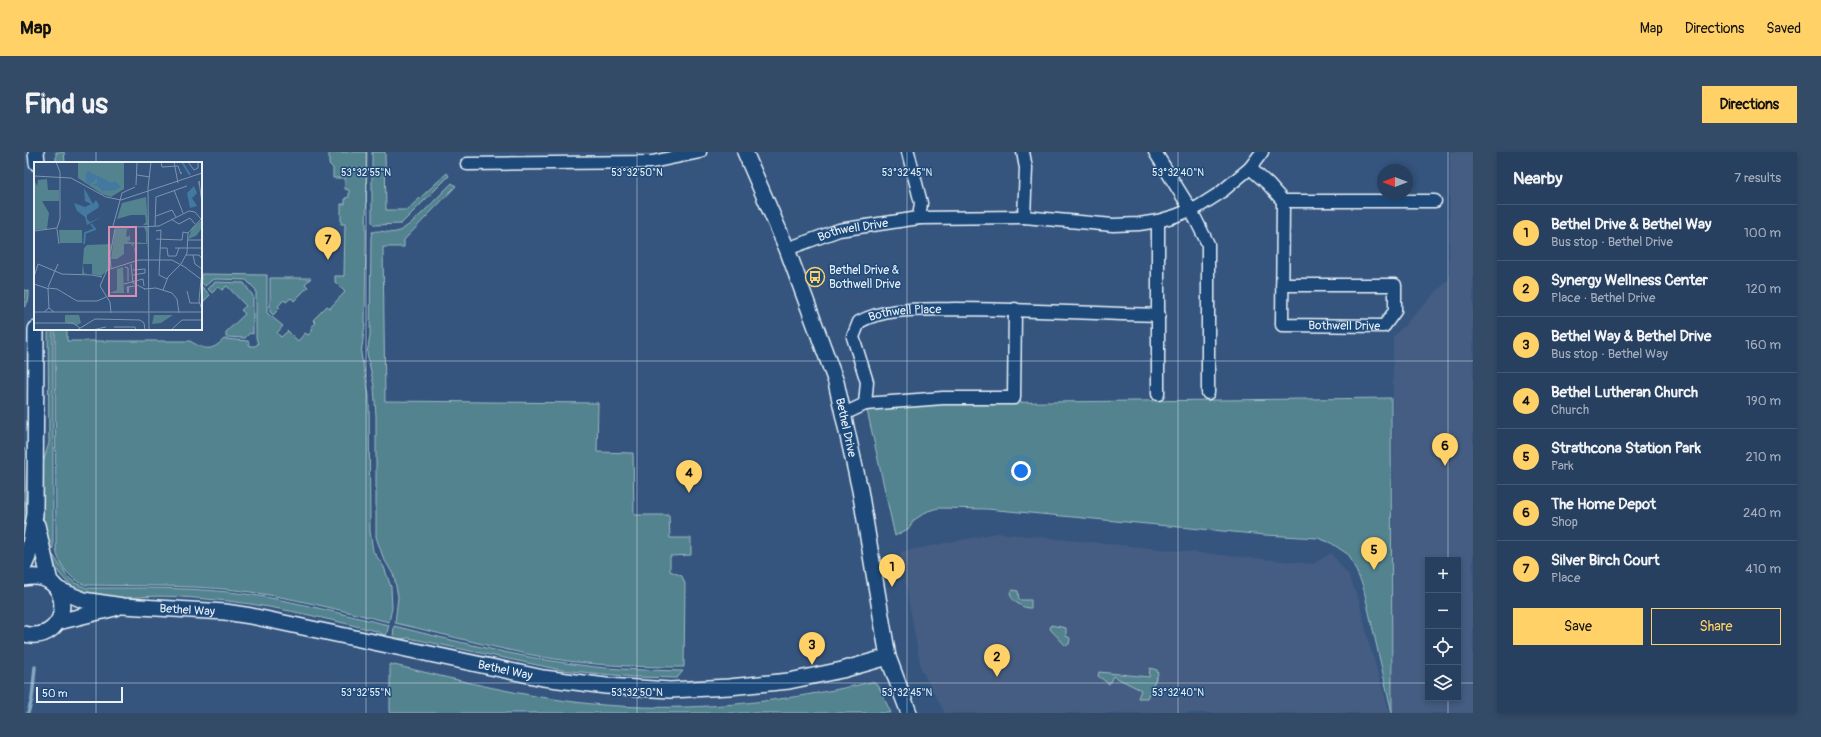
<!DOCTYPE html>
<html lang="en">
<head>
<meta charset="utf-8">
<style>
	:root { --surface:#28405f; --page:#344b68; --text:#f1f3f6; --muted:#a5afbd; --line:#445974; --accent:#ffd166 }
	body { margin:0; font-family:Pangolin,sans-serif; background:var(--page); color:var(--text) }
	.controls { position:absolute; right:12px; bottom:12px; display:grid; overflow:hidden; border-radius:0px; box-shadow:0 2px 6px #0003 }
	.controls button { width:36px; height:36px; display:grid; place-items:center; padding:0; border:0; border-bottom:1px solid var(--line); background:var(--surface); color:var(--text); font:20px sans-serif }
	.compass { position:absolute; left:1353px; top:12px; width:36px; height:36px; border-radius:50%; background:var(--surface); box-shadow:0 2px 6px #0003; rotate:270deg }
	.scale { position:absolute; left:12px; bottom:10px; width:87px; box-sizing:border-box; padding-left:4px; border:2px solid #e8f1f8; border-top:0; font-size:11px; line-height:14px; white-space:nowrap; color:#e8f1f8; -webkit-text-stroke:3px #1f4a7a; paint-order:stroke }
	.you { position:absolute; left:997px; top:319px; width:14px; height:14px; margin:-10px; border:3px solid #fff; border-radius:50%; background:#1a73e8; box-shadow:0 0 0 6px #1a73e833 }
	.badge { display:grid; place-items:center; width:26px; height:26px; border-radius:50%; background:var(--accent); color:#111; font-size:13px; font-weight:700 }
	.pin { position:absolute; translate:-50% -33px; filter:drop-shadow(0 1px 2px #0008) }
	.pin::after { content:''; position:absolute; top:21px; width:14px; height:12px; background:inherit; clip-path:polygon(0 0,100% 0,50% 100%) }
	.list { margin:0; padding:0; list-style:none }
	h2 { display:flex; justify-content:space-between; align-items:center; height:52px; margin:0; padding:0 16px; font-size:17px }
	h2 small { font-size:13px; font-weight:400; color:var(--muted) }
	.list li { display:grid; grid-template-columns:26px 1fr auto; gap:12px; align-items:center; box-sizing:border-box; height:56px; padding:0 16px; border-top:1px solid var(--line) }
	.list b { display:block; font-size:15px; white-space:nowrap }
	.list p { margin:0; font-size:13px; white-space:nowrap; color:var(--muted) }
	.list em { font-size:13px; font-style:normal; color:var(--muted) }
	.actions { display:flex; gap:8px; padding:12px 16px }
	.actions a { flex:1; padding:9px 0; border:1px solid var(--accent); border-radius:0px; text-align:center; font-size:14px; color:var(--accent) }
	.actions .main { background:var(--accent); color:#111 }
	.icon { flex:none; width:22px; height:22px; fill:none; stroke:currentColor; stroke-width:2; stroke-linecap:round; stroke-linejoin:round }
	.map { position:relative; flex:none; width:1449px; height:561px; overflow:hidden; border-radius:0px }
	header { display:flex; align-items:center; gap:24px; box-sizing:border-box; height:56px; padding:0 20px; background:var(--accent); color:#111 }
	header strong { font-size:19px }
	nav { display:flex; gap:22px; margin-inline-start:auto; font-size:14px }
	.intro { display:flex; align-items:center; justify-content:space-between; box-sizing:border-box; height:96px; padding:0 24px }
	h1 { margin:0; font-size:28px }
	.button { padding:10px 18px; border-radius:0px; background:var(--accent); color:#111; font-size:14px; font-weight:700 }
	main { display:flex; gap:24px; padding:0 24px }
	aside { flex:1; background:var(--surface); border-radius:0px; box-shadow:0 2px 6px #0003 }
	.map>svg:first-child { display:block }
	.built { fill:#445d82; fill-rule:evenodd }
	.green { fill:#52838e; stroke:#9dbac3 }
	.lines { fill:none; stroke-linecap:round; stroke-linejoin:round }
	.stream { stroke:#85a8c3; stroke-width:3.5 }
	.minor-casing { stroke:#e8f1f8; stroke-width:15 }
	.tertiary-casing { stroke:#e8f1f8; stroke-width:18 }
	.minor { stroke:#1f4a7a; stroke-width:12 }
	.tertiary { stroke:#1f4a7a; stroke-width:15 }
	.ticks { fill:none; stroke:#e8f1f8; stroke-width:1; stroke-opacity:0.45 }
	.labels { text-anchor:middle; stroke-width:3; stroke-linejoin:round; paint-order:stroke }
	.street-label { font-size:12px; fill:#e8f1f8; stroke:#1f4a7a }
	.poi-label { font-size:12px; fill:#e8f1f8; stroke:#1f4a7a; text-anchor:start }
	.inset-river { fill:none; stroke:#4378a0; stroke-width:2 }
	.inset-road { fill:none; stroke:#7d93af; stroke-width:1 }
	.view { fill:#d78fb1; fill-opacity:0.15; stroke:#d78fb1; stroke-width:2 }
	.inset-edge { fill:none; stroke:#e8f1f8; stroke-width:2 }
	.ticks-label { font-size:10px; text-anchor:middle; fill:#e8f1f8; stroke:#1f4a7a; stroke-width:3; stroke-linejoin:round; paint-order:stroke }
</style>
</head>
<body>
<header>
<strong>Map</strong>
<nav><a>Map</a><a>Directions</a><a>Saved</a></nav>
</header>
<div class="intro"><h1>Find us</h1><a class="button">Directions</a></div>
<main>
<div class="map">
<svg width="1449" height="561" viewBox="0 0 1449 561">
	<rect width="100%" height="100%" fill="#35557f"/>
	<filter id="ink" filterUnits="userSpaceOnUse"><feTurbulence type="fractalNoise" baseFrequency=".025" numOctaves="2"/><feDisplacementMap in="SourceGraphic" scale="8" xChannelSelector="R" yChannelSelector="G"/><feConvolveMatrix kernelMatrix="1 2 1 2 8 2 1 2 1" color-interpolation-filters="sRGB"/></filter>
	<g filter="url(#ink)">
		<!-- built -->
		<path class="built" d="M1426,0H1449V561H1368L1369,185L1425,127ZM1404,408H1434V546H1404Z
			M973,381L1289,412L1307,401L1325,424L1335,448L1345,492L1366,561H921L897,517L876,400Z"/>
		<!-- green -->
		<path class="green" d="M32,0H40L41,11H32Z
			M305,0H343L341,172L337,202L345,243L346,379L349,399L360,415L367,435L368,456L365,470C315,458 263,444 211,438C162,433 112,434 63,433C48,430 34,412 32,397L31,177H43V189H166C181,198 187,200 200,187L224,189L226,194H231L234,192L232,185V138L222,128L192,127L188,128L181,134L177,130V122L243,123V161L259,174L253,181L257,185L264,179L274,189L281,181L284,183L289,178L287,175L292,171L289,168L303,154L306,156L321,140L311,130V124H320L321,72H317V52H321V46L325,45V38L321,37V26H309V16L305,12Z
			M348,0H361L362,58H383L423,21L425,24L377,72L351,73L348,70Z
			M428,31L432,34L380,88V95H359L361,249L574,251L573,300L609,301L610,363H645L646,386H667V403L646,404V419L658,424L661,432L660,515C621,515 583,514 544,509C486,501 429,484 371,471L374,445L370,424L359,405L352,385V264L350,234L343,201L346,184L347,85L348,80C357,77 364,82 372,80C386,77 416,42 428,31Z
			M246,126H287L281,132L284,135L270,149L267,146L262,150L260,148L254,154L256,156L249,163L246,160Z
			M191,130L220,131L229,144V182L226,181L221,186L202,185V180L221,162L217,158L222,154L203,134L198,138L194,135L188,141L184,137Z
			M177,134L186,143L177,152Z
			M0,138L5,139C5,145 5,151 0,155Z
			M24,177H29V396L27,399L22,390L19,366L18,314L25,291Z
			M1367,246L1368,561L1339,434L1325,403L1307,391L1294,386L1241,383L963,357L914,356L904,359L890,368L884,377L871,384L843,258L846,254L857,252Z
			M0,296L2,370L0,400Z
			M29,403L43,424L51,431L63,436C118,436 174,435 229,443C275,450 320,463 365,473L362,484L352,479C296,465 239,451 182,447C160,445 136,443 115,445C100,447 81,448 67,443C46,437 35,424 26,405Z
			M989,438L994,439L995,448H1007V456C1000,457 986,449 986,440Z
			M1027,473L1042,476V484L1046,486L1045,492L1042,494L1026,477Z
			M370,474C431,489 493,505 556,513C590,518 625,518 659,519L653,526L610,525L537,518L385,486L376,487L369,486Z
			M366,512C433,528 500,545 568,552C665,561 754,551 848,530L854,533L867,561H366Z
			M1126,516L1133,518L1134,522L1123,546H1114L1117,538L1089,524L1085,532L1074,524L1075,520L1125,525Z"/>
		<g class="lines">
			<!-- stream -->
			<path class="stream" d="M4,561L8,547L11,515"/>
			<defs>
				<g id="minor">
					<path d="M884,0L897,51L895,66"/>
					<path d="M999,0L1002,16L1000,65"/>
					<path d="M1131,0L1167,58L1184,92V241"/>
					<path d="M443,12L628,10L676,0"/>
					<path id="s1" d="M1226,16L1244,32L1259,49L1258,173L1360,174L1371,159V133H1258"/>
					<path d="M1259,49H1411"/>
					<path d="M1134,69V242"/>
					<path id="s2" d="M763,97L815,78L895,66L1000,65L1089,73L1115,72L1134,69L1151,64L1174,55L1196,41L1226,16L1238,0"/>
					<path d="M841,252L919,246H990L991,157"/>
					<path id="s3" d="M820,262L841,252L843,230L829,185L835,170C862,155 900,158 931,157C999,157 1067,162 1135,163"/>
				</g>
				<g id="tertiary">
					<path d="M12,0L13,11"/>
					<path id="s4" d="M721,0L763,97L812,230L836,338L864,505L885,561"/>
					<path d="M13,373L26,430"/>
					<path d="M0,414L4,405L11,362L12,177"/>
					<path d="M0,426C51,415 50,493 0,482"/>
					<path id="s5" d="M33,437L59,448L99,454L201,460L227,464L519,526L582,534L646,538L705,535L765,529L818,518L864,505"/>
					<path d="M34,470L91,456"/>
				</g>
			</defs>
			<!-- minor casing -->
			<use href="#minor" class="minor-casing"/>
			<!-- tertiary casing -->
			<use href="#tertiary" class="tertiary-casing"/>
			<!-- minor -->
			<use href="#minor" class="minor"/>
			<!-- tertiary -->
			<use href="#tertiary" class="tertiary"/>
		</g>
	</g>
	<!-- ticks -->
	<path class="ticks" d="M72,0V11M342,0V561M613,0V561M883,0V561M1154,0V561M1424,0V408M72,177V561M0,209H1449M0,531H1404M1434,531H1449M1424,546V561"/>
	<!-- icons -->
	<defs>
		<symbol id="bus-ring" viewBox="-11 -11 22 22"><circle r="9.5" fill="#1f4a7a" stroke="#ffd166" stroke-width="1.5"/><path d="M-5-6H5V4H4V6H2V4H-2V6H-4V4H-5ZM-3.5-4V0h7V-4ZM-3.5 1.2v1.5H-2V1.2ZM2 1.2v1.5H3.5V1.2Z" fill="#ffd166"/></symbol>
	</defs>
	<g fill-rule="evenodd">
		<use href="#bus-ring" x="780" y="114" width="22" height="22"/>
	</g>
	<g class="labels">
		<!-- street labels -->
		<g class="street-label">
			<text dy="4" stroke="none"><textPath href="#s2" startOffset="69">Bothwell Drive</textPath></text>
			<text dy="4" stroke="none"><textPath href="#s3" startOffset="156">Bothwell Place</textPath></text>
			<text dy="4" stroke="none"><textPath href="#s1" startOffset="233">Bothwell Drive</textPath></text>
			<text dy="4" stroke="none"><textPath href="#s4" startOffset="294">Bethel Drive</textPath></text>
			<text dy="4" stroke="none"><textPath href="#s5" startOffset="133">Bethel Way</textPath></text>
			<text dy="4" stroke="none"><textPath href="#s5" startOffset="457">Bethel Way</textPath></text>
		</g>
		<!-- poi labels -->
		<g class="poi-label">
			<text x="805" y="122">Bethel Drive &amp;<tspan x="805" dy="14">Bothwell Drive</tspan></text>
		</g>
	</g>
	<!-- overview -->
	<g transform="translate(10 10)">
		<rect width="168" height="168" fill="#35557f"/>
		<path d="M44,0H90V27L77,35L68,32L44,16ZM0,17L3,24L4,18L13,17L14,28H25V39H8L15,51L13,67L0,68ZM112,35L114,63H109L112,60L111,53H97L83,57L88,41ZM168,58V66L162,74L154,77L158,66ZM110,65H114L113,96V82H99L100,86L97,82H90V92L83,97H77L81,67L96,66L93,67L92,74L94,75L96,73V79L93,78L95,80L112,81V70ZM25,68H48V81H26ZM77,82L76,106L67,114L58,112V102H49L50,111L53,112H48L50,86L53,83ZM89,105L90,131H75L83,128V107ZM31,153H45L47,161L43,163L31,161ZM120,153H139L127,161L118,162Z" fill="#52838e"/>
		<path d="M54,9L78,21L81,19L87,25L81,28L68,29L63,24L58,23L63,21V16L56,23L52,20V12ZM160,24L163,31L158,36L163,44L156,46L153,31ZM50,26L59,42L62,38L65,43L64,46L53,53V57L56,60L67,55L53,63L51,55L43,49L40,41L51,45L57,42L51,39Z" fill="#4378a0"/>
		<path class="inset-river" d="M148,0L156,13M50,82L51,71L61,67L57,62"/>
		<path class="inset-road" d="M22,0L26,10V57L23,66M127,0L128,5L144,4L147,12V10M140,0L144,21M154,0L160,8L164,6V0M103,13L116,15M0,14L37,16L72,35L87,38L168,11M102,23L103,0M165,23V19L168,41M140,28L149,51M122,54L138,48L142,55M137,57L145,62L156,56L161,62M79,64L88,31L101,25M121,64L122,35L153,24M81,66L125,64L155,49L161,50L167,57M23,67L25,82M0,69L23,66M122,69L127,68L125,113L133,117M122,77L148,78L149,70L154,71M153,78H168M101,86L102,99M126,86H133L134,94H142L145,86M141,86H168M152,93H165L168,97M159,93L161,102L168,107M97,102L99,121L111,127M147,102L153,91L154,71L168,56M148,103L168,118M91,105L94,106V119M77,106L76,93L81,67M99,108L111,107V111L99,113M0,115L4,102L28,112L58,113L68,115M167,118L165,139L168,148M0,122L15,127M90,122L109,117L110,124M14,125L24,102M95,125L94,131L93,125L101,124M14,126L23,127L43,139H63L72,135M14,127L15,147M110,127L122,126L138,131L143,137L145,151M129,128L134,115L146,103M153,129L156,141H166M0,150H168M10,150L15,146L20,150M77,151L76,140L66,124L73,108L105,98H138L149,104M0,161H39L46,166M80,165H101L102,168M43,168L61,157L106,158L110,161L111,168M58,168L72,165M115,168L114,26L117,0M137,168L148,158H168"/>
		<path class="view" d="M75,65H102V134H75Z"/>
		<rect width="168" height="168" class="inset-edge"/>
	</g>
	<g class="ticks-label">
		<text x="342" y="24">53°32'55"N</text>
		<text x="613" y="24">53°32'50"N</text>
		<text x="883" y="24">53°32'45"N</text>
		<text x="1154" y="24">53°32'40"N</text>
		<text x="342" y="544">53°32'55"N</text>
		<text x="613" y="544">53°32'50"N</text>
		<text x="883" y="544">53°32'45"N</text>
		<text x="1154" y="544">53°32'40"N</text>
	</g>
</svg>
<div class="controls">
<button>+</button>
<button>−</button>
<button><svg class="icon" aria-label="locate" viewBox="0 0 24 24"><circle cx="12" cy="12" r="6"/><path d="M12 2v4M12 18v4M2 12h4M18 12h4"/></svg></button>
<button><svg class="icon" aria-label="layers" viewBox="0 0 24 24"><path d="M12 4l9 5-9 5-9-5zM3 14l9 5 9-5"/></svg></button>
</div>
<svg class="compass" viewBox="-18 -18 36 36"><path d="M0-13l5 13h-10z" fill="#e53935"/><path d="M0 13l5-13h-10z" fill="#a5afbd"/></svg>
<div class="scale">50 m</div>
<div class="you"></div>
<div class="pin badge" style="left:868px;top:435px">1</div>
<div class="pin badge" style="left:973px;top:525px">2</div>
<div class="pin badge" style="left:788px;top:513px">3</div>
<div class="pin badge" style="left:665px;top:341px">4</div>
<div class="pin badge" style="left:1350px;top:418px">5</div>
<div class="pin badge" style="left:1421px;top:314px">6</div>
<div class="pin badge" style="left:304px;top:108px">7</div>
</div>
<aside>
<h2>Nearby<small>7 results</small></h2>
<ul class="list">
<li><span class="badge">1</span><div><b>Bethel Drive &amp; Bethel Way</b><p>Bus stop · Bethel Drive</p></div><em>100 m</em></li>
<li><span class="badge">2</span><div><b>Synergy Wellness Center</b><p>Place · Bethel Drive</p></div><em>120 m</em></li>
<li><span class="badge">3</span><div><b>Bethel Way &amp; Bethel Drive</b><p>Bus stop · Bethel Way</p></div><em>160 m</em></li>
<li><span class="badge">4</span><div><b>Bethel Lutheran Church</b><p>Church</p></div><em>190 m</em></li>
<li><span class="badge">5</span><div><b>Strathcona Station Park</b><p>Park</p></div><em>210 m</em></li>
<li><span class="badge">6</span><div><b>The Home Depot</b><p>Shop</p></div><em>240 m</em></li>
<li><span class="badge">7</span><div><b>Silver Birch Court</b><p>Place</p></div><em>410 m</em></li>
</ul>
<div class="actions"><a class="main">Save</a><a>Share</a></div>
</aside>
</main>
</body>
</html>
